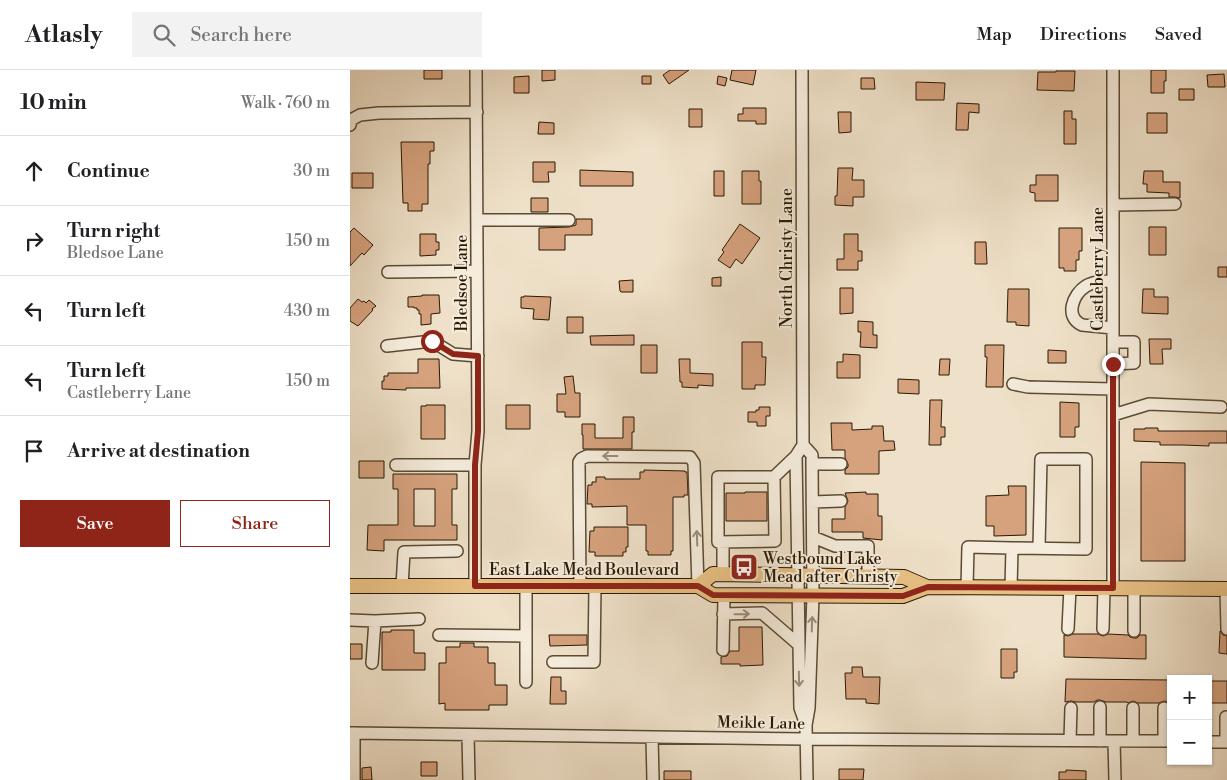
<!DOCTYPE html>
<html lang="en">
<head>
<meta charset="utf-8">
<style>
	:root { --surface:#fff; --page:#f2f2f2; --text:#202124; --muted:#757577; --line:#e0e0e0; --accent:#8f2418 }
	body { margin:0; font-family:"Libre Bodoni",serif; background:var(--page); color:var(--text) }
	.controls { position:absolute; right:15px; bottom:15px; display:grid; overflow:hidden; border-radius:0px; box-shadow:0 1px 4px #0004 }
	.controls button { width:45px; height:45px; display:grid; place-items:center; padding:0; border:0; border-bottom:1px solid var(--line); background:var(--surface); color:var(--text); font:25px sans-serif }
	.stop { position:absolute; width:15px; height:15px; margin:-11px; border:4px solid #8f2418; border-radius:50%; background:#fff }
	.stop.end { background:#8f2418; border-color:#fff; box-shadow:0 1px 5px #0008 }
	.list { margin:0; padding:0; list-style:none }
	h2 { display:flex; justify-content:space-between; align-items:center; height:65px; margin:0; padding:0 20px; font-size:21px }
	h2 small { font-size:16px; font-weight:400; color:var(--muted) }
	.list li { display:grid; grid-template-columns:32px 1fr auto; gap:15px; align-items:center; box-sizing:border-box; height:70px; padding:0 20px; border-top:1px solid var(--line) }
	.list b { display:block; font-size:19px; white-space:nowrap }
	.list p { margin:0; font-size:16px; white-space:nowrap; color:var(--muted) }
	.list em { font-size:16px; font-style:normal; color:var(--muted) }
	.actions { display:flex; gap:10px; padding:15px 20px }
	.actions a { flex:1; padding:11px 0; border:1px solid var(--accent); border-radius:0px; text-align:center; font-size:18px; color:var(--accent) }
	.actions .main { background:var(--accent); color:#fff }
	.icon { flex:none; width:28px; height:28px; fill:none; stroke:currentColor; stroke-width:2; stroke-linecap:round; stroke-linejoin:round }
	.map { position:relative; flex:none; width:877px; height:710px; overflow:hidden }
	header { display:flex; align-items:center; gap:30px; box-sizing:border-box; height:70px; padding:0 25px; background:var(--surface); border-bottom:1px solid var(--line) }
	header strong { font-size:24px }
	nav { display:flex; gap:28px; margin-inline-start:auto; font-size:18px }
	.search { width:350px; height:45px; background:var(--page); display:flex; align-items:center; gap:12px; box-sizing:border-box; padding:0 18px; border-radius:0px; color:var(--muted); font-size:19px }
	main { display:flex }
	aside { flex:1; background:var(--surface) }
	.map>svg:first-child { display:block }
	.building { fill:#d6a27e; stroke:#291903; fill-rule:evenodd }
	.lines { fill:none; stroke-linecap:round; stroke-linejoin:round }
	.minor-casing { stroke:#5a4b34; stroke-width:14 }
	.major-casing { stroke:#291903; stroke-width:16 }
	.minor { stroke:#f5ecdc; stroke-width:11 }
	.major { stroke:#e8c084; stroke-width:14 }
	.oneway { stroke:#998d7a }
	.route { stroke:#8f2418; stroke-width:6 }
	.labels { text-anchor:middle; stroke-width:4; stroke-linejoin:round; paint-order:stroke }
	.street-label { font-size:16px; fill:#291903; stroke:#f5ecdc }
	.poi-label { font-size:16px; fill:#291903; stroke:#f5ecdc; text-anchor:start }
</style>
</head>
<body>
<header>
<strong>Atlasly</strong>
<div class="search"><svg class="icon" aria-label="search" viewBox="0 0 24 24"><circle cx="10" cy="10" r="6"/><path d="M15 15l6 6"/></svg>Search here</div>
<nav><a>Map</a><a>Directions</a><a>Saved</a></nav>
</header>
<main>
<aside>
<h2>10 min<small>Walk · 760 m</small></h2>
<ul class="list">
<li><svg class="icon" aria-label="ahead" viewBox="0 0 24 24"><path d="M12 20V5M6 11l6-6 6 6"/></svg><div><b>Continue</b></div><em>30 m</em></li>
<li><svg class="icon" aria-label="right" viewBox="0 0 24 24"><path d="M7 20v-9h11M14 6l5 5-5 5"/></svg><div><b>Turn right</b><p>Bledsoe Lane</p></div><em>150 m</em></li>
<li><svg class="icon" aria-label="left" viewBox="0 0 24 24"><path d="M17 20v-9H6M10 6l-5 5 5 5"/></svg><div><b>Turn left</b></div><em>430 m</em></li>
<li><svg class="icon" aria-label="left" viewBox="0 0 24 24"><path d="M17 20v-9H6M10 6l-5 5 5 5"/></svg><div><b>Turn left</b><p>Castleberry Lane</p></div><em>150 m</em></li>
<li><svg class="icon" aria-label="arrive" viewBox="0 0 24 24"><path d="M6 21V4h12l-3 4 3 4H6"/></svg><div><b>Arrive at destination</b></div></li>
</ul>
<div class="actions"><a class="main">Save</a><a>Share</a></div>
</aside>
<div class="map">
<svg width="877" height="710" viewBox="0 0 877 710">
	<rect width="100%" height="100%" fill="#efe1c9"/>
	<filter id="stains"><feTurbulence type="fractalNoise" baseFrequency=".004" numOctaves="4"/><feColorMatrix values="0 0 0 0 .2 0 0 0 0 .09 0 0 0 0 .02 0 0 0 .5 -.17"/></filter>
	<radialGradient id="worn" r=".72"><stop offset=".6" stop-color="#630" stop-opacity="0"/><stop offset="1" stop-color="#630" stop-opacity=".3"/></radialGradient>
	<!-- building -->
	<path class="building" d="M74,0H92V9H74Z
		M192,0H205V10L192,11Z
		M320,0H339L319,14L313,5Z
		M382,0H406L403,15L380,10Z
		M801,0H816V11H814V23H801Z
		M706,1H725L724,21L687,20L688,2H706Z
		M874,4L875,17H858L857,5Z
		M179,6V23H164V7Z
		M292,6H301V14H292Z
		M368,6L377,8L375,16L367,14Z
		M511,8H524L525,19H511Z
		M566,12L595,13L594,30H566Z
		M829,19H844V30H829Z
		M607,33L629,34V43L619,42L618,60H606Z
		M393,38H416V54H406V51H388V44H393Z
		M339,39H352V57H339Z
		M714,41H722V49H726V74H714Z
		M488,42H501V62L489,63Z
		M797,43H817V63H797Z
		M189,52L204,53V64H188Z
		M51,72H84V81H80V94H78V134H72V141H58V133H53Z
		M183,92H205V102H198L199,112H183Z
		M488,98H503L502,110H514V127H503V136L485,135V126H487Z
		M230,100L283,102V116H230Z
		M364,101H374V126H364Z
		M392,101H409V111H411V134H392Z
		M794,101H813V112H830V128L825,127H819V123L797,122V114H793Z
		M2,103H23V118H2Z
		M686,105H708V131H685V123L680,122V115H686Z
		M181,128H198V142H181Z
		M226,149H242V165H215V180H189V158L219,157L226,155Z
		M390,154L410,168L392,194L386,189L380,198L368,190L374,182L372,180Z
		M799,157H816V185H799Z
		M4,158L23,175L14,185L12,183L0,196V162Z
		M709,158H732V181H729V190H726V201H714V198H709Z
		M70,164H86V172H89V180H86V185L70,186Z
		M494,164H508V181H512V191H508V200H487V189H494Z
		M625,172H636L637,194H625Z
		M868,197H877V207H868Z
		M371,207V216H362V208Z
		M283,210V222H271L270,221L269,211Z
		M490,218H503V243L490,244Z
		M658,219H679V256L666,255V252H657Z
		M793,219H804V227H818V244L792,243Z
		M72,225H89L90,243L81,244V254L71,255V244H69V240H67V238H64V237H58V227L72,226Z
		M174,226L201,227L199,250L183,249L184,239L171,238V227H174Z
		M8,229L12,232L14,231L16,233L19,230L26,236L22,239L23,240L8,256L0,251V238Z
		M217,247H233V263H217Z
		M508,251L523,252V265H527V278L510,277L511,262H508Z
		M284,265V275H241L240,266Z
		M799,269H821V279H812L813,294H800Z
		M392,272H412V287H416L415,315H405V319H392Z
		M291,275H307V303H291Z
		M635,275H654L653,317H636L637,287H635Z
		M698,280L716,281V293H698Z
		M493,284L510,285V308H487V292H493Z
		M68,289H89L90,318H56V320L32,319V311H34V306H38V303H68Z
		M329,289H340V303L363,304V316L348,315V318L332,317V312H330Z
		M590,289H600L599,305H589Z
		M223,306L225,323H230V347H215V342H207V324H216L214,307Z
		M548,309L569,310V324L548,323Z
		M580,330H592L591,357H595V367H591V375H579Z
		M710,332L729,333V357H725V367H710Z
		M76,335H95V369H71V336H76Z
		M156,335H180V359H156Z
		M409,337H420V346H416V356H407V352H398V342H406V340H409Z
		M273,347H284V362H282V379H233V365H232V354H245V368H273Z
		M481,353H502V360L522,359V356H533L534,371H544L545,380L529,381V404H495V400L498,397V394L495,388V380H482Z
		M795,358H808V361H877V373H859V376L833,375H810V372L784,371V359H795Z
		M9,391H34V408H9Z
		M791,392L835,393V491H791Z
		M294,400L335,401V402H337L338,425H334V427H323V481H321V485H298V481H296V455H277V436L242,437V434H237L238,415H242V412H246V407H255V409H290V402H294Z
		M43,404H107V419H102V455H107V470H34V481L17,480L18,455H48V419H43ZM64,419H85V456H64Z
		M658,416H676V465L644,466V456H636V426L659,425Z
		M395,422H417V451H376V423H395Z
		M516,422V424H528V446H532V470L513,468V462H482V449H495V437L498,431L495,423Z
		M244,457H278V477H276V482H273V486H245V482H239L240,461H244Z
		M389,557H412L413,595L390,596V594H371V587L377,586L380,581H389Z
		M41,560H64V583H75V600H32V562H41Z
		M870,561L873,565L877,566V584L869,583Z
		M723,564H748L753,566L758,564L778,565L780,567L784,568H787L790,565H796V589L714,587V565L718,566Z
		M199,565H237V575L200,576Z
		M110,573H124V577H138V593H145V615H157V635H139V640H95V633L89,634V593H96V577H110Z
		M0,574H12V589H0Z
		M651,579H667V602H664V608H651Z
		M502,597H512L513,607H530L529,634L516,633V629H496L495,603H502Z
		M201,607H211V621H216V634H200Z
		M716,609L821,610V633L814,631L809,633H788L783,631L778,633L777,632H756L750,630H747L744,632H726L721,631L715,632Z
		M858,611H877V633H858Z
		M71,692H87V706H71Z
		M21,697L22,710H12V698Z
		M489,699H514L513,710H489Z
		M716,700L736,701V710H709V702H716Z
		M314,701H341V710H314Z"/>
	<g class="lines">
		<defs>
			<path id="minor" d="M452,0L453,375L446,386L450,638L456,655
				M763,0V518
				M0,55L1,50L10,45L29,43L127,42
				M763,135L825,134
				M127,150H219
				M38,202L127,201
				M763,211C754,211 744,211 736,216C723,224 714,247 732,255L763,258
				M763,272H784V293L763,294
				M37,276L82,271L103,284L128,286
				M663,314L678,317L763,319
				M763,345L799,334L871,337
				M453,375L462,385V394L463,526L459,638L456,655L457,710
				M462,394H491
				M46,395H125
				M424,407L425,471L368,472V407H424L446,386
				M462,432L491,431
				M463,467L485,476H518V506
				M373,472V504
				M662,478L736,479V389H691L689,478
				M52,516L54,482L107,481
				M125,516V395L128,361L126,0
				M230,516L229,392L231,389L237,386L340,387L344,393L348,516
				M617,517L618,477L662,478L661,518
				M876,519L877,559
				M373,544L412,543L448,574
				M0,550L25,551L69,549
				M718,559L720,518
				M753,559L754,518
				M784,561V518
				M89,565L176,566V516
				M176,566V612
				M373,580L374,525
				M203,592H244L245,516
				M22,593L25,551
				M783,638V671
				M814,638V671
				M0,663L456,669L821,671
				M118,665L119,710
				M302,667L303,710
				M720,670L721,638
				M750,671V637
				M764,671L765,710
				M858,672H877
				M876,672V647H877
				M4,710V663"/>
			<path id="major" d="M0,516H348L363,525L553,526L577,517L877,519
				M348,516L363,504L554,507L577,517"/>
		</defs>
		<!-- minor casing -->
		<use href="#minor" class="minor-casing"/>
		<!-- major casing -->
		<use href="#major" class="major-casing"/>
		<!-- minor -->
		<use href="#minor" class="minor"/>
		<!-- major -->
		<use href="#major" class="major"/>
	</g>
	<!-- one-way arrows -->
	<defs><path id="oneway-shaft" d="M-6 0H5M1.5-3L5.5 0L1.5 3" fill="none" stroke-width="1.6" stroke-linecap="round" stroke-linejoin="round" transform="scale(1.25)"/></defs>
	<g class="oneway">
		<use href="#oneway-shaft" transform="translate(260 386) rotate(-180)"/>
		<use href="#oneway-shaft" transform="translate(347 468) rotate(-92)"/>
		<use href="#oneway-shaft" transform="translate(392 544) rotate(-1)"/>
		<use href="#oneway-shaft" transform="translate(462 554) rotate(-88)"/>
		<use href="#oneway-shaft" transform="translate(449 609) rotate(89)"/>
	</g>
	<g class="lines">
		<!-- route -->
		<path class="route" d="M82,271L103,284L128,286V361L125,395V516H348L363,525L553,526L578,517L763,518V294"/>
	</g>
	<!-- icons -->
	<defs>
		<symbol id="bus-square" viewBox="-11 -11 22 22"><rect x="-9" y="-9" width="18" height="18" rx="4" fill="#8f2418" stroke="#f5ecdc"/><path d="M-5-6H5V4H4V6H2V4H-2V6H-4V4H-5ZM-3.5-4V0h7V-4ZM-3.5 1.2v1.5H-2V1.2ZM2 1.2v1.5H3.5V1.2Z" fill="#fff"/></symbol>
	</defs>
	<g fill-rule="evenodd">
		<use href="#bus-square" x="378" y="481" width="32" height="32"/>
	</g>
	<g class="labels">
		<!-- street labels -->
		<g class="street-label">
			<text transform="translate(436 188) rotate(-90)" y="6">North Christy Lane</text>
			<text transform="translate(747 199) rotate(-90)" y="6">Castleberry Lane</text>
			<text transform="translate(111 213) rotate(-90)" y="6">Bledsoe Lane</text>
			<text x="234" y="505">East Lake Mead Boulevard</text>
			<text transform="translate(411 652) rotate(1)" y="6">Meikle Lane</text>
		</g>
		<!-- poi labels -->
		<g class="poi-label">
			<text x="413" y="494">Westbound Lake<tspan x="413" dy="18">Mead after Christy</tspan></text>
		</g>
	</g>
	<rect width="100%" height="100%" filter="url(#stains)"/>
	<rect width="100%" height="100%" fill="url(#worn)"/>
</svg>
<div class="controls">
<button>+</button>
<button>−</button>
</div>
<div class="stop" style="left:82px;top:271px"></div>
<div class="stop end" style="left:763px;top:294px"></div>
</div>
</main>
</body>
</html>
